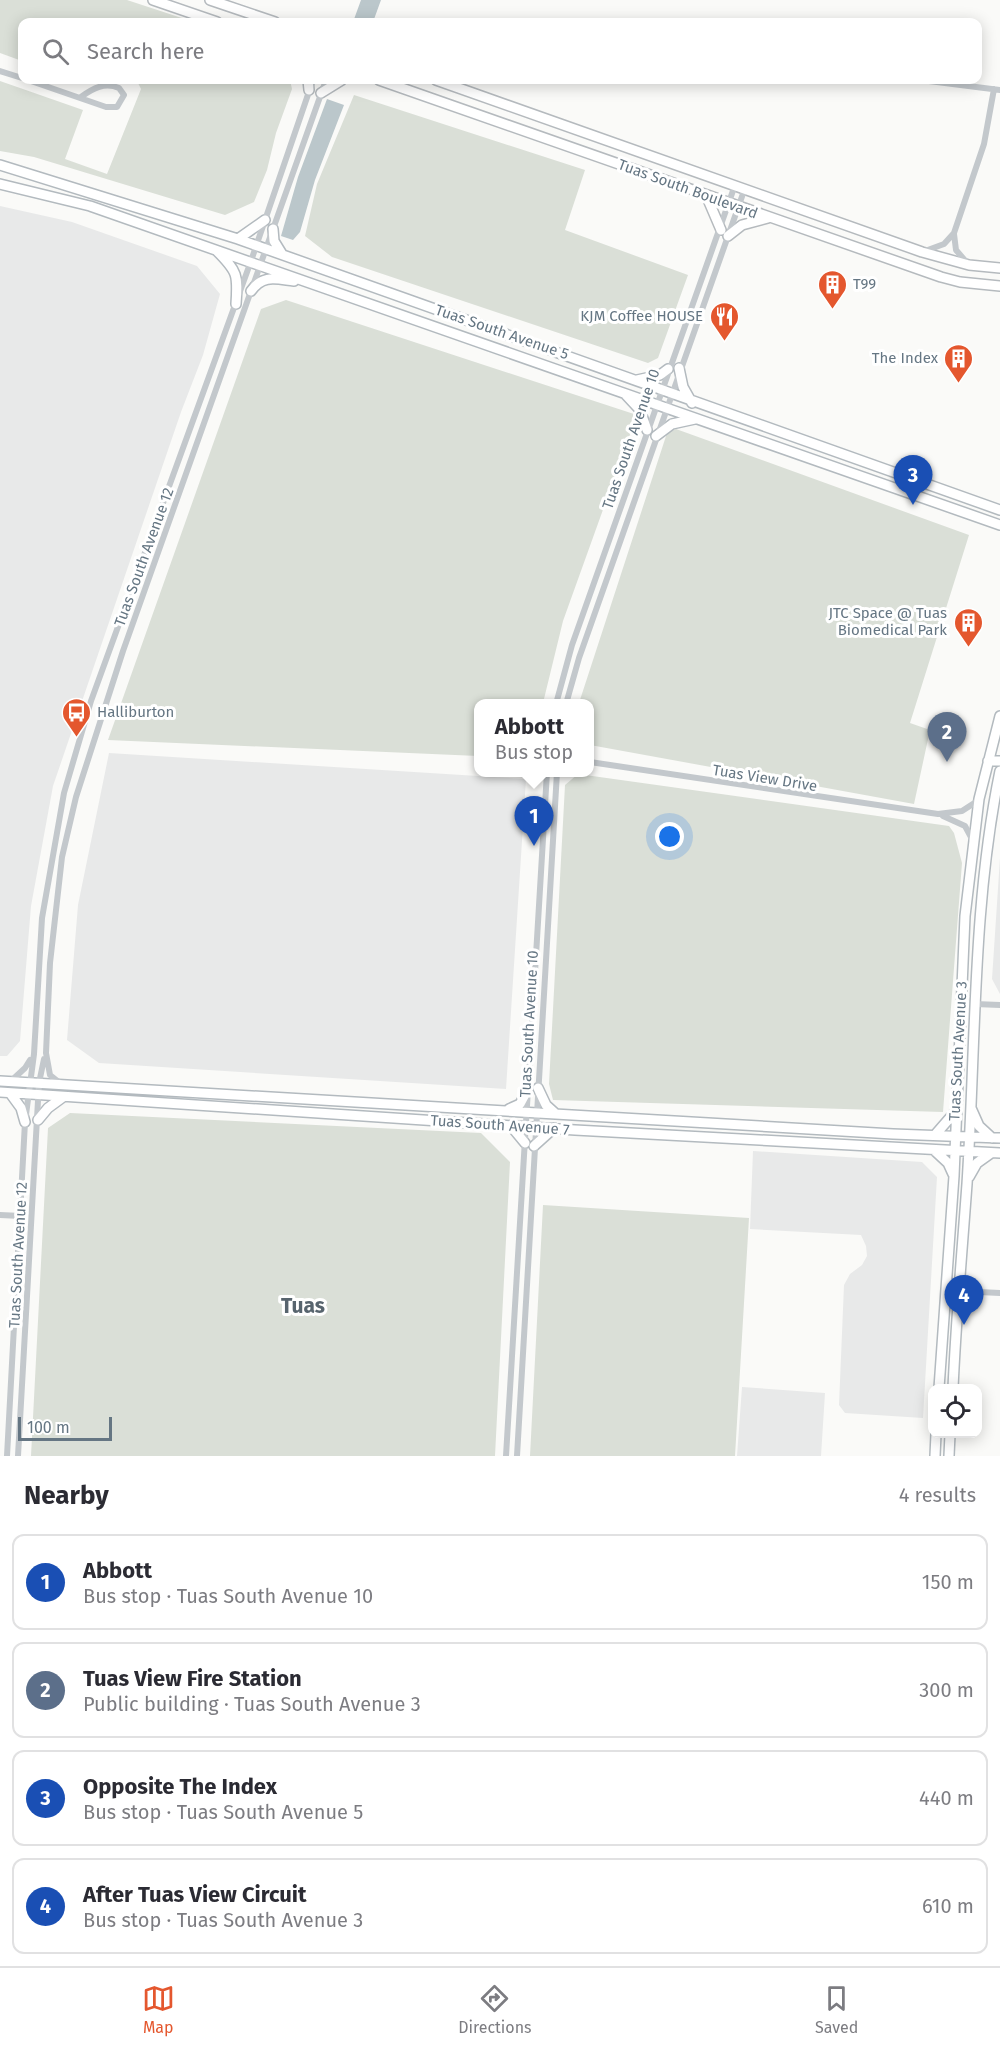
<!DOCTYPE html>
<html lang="en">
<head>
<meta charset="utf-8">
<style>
	:root { --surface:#fff; --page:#f2f2f3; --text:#2b2b33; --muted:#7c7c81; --line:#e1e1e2; --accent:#e4572e }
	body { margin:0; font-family:"Fira Sans",sans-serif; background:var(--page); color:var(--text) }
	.controls { position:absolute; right:18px; bottom:18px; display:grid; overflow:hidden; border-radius:12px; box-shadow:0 3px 15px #0003 }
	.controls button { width:54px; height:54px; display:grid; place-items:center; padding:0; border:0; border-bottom:2px solid var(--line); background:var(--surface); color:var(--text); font:30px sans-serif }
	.scale { position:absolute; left:18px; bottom:15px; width:94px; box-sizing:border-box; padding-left:6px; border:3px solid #657683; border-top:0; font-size:16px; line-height:21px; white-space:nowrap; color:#657683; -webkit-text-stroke:4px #fff; paint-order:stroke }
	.you { position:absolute; left:670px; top:837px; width:21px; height:21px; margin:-15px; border:4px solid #fff; border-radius:50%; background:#1a73e8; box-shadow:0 0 0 9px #1a73e833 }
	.badge { display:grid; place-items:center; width:39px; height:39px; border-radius:50%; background:var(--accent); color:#fff; font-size:20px; font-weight:700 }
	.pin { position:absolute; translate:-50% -50px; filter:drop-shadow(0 2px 3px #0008) }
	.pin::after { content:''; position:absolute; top:32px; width:21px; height:18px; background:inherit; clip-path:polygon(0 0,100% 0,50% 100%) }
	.popup { position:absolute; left:474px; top:699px; width:120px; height:78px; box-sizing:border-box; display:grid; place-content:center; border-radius:12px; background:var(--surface); filter:drop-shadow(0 2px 4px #0005); font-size:20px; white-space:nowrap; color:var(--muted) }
	.popup b { font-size:22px; color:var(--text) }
	.popup::after { content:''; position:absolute; left:50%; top:100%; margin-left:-12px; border:12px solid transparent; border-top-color:var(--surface) }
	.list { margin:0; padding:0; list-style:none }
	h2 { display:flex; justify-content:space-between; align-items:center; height:78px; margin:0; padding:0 24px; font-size:26px }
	h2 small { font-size:20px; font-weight:400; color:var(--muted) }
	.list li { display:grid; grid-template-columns:39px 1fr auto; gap:18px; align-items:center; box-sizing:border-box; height:96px; margin:0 12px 12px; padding:0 12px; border:2px solid var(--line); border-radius:12px }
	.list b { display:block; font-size:22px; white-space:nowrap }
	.list p { margin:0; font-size:20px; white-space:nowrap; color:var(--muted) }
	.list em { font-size:20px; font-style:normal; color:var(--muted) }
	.icon { flex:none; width:33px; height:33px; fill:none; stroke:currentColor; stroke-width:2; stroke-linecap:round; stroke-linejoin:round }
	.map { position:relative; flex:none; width:1000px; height:1456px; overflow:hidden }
	.search { position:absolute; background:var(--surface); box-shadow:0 3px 15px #0003; left:18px; right:18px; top:18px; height:66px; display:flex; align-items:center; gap:15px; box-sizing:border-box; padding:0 21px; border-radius:12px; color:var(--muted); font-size:22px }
	.sheet { height:510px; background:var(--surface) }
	nav { display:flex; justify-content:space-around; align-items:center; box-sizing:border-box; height:84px; border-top:2px solid var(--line); background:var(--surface); font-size:16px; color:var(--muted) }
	nav a { display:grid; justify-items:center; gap:3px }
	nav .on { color:var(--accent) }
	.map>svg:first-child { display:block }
	.built { fill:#e8e9e9 }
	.green { fill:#dadfd7 }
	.water { fill:#bbc7cb }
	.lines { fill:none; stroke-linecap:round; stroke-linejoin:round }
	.secondary-casing { stroke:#b3babf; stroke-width:12 }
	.primary-casing { stroke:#b5babe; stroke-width:12 }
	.street { stroke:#c3c8cc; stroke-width:6 }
	.secondary { stroke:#fff; stroke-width:9 }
	.primary { stroke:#fff; stroke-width:9 }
	.labels { text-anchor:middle; stroke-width:6; stroke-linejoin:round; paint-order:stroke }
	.street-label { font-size:15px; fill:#657683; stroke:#fff }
	.poi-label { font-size:15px; fill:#657683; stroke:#fff; text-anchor:end }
	.district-label { font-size:21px; font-weight:bold; fill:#57646e; stroke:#fff }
</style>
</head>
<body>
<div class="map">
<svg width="1000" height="1456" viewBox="0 0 1000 1456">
	<rect width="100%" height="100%" fill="#fafaf8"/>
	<!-- built -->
	<path class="built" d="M0,206L72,222L197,266L220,294L203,355L181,412L53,786L31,906L20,1041L7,1056H0Z
		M109,753L526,779L506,1089L99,1063L67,1040L78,905Z
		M1000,858V994L992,979Z
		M753,1151L922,1162L937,1177L923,1418L845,1413L839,1405L844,1285L850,1274L862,1265L867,1256L866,1246L861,1235L750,1229Z
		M742,1387L825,1393L821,1456H737Z"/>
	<!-- green -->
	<path class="green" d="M0,0H127L194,22H22V61L0,53Z
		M131,80H290L292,89L276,133L267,170L254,202L225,215L34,157L0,151V81L83,110L65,159L107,174L141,89L137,81Z
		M354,95L585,170L565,230L688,275L658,358L648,363L332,257L305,236L317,184Z
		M286,300L637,415L563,621L543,703L478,704V756L108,740L261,309Z
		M676,429L969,535L910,723L930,730L914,804L590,745V704L579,703L667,433Z
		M578,774L949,826L954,833L962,863L943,1112L553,1100L549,1084L565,785Z
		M70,1113L481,1133L510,1162L495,1456H31L48,1128Z
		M543,1205L749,1218L735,1456H530Z"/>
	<!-- water -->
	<path class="water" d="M361,0H381L373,22H353Z
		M327,99L344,105L315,180L300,232L293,240L281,236L298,177Z"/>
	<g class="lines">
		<defs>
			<path id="secondary" d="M0,165L238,239L1000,510
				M0,184L90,206L1000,525
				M273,229L274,241L282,254
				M238,239L265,220
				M217,251C238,272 238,275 236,304
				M251,291C263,274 276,279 294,281
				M679,368L683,387L692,403
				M637,380L660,375L668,369
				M626,395L640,410L647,430
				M656,436L672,424L695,419
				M988,761H1000
				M0,1081L893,1134L1000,1138
				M538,1088L546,1105L556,1114
				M0,1092L575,1130L1000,1153
				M10,1093L21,1108L25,1122
				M971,1108L979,1126L992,1138
				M509,1109L520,1104L528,1089
				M38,1120L48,1108L63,1097
				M511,1126L525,1143
				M935,1135L955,1112
				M534,1146L554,1128
				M934,1150L948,1163L953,1174
				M969,1177L977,1163L991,1153
				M939,1388L954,1176L965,916L979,799L1000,716
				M953,1388C956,1320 962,1252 967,1184C976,1046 972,907 1000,771
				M935,1456L936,1434
				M949,1456L950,1434"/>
			<path id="primary" d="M153,0L217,22
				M210,0L275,22
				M308,80L309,90
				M379,80L941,277L960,282L1000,286
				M436,80L922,252L969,265L1000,268
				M321,93L342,80
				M706,195L721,230
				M728,236L742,225L768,218"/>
		</defs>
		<!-- secondary casing -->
		<use href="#secondary" class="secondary-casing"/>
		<!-- primary casing -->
		<use href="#primary" class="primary-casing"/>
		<!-- street -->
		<path class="street" d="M0,71L22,78
			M28,80L106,107H117L124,95L119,88C105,82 93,88 81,97
			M921,80L1000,90
			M954,234L956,250L968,264
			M925,251L944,244L954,233L984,144L994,89
			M556,704L572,645L735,185
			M566,704L579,658L745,188
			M590,762L938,814L962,811L979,800
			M943,816L965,826L972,839
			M975,1004L1000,1005
			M11,1081L25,1068L30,1060
			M60,1083L50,1075L46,1053L50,963L62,857L76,797L123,651L326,80
			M0,1215L21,1216
			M958,1291L1000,1293
			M7,1456L25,1122L34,1054L42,918L64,793L91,701L251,261L313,80
			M18,1456L39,1083L44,1059
			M506,1456L547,772
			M517,1456L557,772"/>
		<!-- secondary -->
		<use href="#secondary" class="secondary"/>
		<!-- primary -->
		<use href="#primary" class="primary"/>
	</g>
	<!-- icons -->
	<defs>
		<symbol id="building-pin" viewBox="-11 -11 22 30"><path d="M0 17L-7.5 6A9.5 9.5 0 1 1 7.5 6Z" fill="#e4572e" stroke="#fff"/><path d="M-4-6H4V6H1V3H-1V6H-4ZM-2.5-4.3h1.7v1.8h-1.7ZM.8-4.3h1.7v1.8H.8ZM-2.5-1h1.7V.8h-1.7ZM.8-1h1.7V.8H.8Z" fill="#fff"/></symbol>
		<symbol id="restaurant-pin" viewBox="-11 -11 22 30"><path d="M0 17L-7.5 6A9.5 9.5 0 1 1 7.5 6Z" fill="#e4572e" stroke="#fff"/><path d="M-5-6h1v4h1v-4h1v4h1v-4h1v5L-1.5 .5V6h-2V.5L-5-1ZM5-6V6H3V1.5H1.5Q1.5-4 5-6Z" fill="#fff"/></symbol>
		<symbol id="bus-pin" viewBox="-11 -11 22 30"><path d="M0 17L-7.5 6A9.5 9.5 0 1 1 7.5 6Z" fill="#e4572e" stroke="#fff"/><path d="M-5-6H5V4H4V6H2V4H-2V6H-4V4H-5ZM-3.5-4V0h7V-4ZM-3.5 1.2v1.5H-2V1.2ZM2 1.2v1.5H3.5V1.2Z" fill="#fff"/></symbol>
	</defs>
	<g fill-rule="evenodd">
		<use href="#building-pin" x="816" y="268" width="33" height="45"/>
		<use href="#restaurant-pin" x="708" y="300" width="33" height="45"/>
		<use href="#building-pin" x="942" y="342" width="33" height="45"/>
		<use href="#building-pin" x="952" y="606" width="33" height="45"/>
		<use href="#bus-pin" x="60" y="696" width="33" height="45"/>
	</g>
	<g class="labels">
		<!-- street labels -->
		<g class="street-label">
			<text transform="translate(688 189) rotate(20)" y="5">Tuas South Boulevard</text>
			<text transform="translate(502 332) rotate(19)" y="5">Tuas South Avenue 5</text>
			<text transform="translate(631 439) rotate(-71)" y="5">Tuas South Avenue 10</text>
			<text transform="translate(144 557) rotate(-70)" y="5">Tuas South Avenue 12</text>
			<text transform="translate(765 778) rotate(9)" y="5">Tuas View Drive</text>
			<text transform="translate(529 1024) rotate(-87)" y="5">Tuas South Avenue 10</text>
			<text transform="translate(958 1051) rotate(-87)" y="5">Tuas South Avenue 3</text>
			<text transform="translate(500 1125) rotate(4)" y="5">Tuas South Avenue 7</text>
			<text transform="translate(18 1255) rotate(-87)" y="5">Tuas South Avenue 12</text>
		</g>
		<!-- poi labels -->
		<g class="poi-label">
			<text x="853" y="289" text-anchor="start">T99</text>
			<text x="703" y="321">KJM Coffee HOUSE</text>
			<text x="938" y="363">The Index</text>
			<text x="947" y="618">JTC Space @ Tuas<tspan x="947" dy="17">Biomedical Park</tspan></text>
			<text x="97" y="717" text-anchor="start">Halliburton</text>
		</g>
		<!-- district labels -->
		<g class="district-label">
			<text x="303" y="1313">Tuas</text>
		</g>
	</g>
</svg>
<div class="controls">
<button><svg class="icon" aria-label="locate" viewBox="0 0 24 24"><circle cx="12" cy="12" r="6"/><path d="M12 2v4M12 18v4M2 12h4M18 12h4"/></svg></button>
</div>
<div class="scale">100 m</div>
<div class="you"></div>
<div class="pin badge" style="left:534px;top:846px;background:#1a4fb4">1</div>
<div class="popup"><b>Abbott</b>Bus stop</div>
<div class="pin badge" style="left:947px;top:762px;background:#5c6f8a">2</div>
<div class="pin badge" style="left:913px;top:505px;background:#1a4fb4">3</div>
<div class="pin badge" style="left:964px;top:1325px;background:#1a4fb4">4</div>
<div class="search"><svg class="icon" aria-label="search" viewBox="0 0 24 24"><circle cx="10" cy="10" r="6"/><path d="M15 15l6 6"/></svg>Search here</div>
</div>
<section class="sheet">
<h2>Nearby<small>4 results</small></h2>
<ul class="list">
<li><span class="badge" style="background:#1a4fb4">1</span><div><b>Abbott</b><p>Bus stop · Tuas South Avenue 10</p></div><em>150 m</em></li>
<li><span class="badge" style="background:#5c6f8a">2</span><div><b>Tuas View Fire Station</b><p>Public building · Tuas South Avenue 3</p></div><em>300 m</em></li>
<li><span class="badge" style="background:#1a4fb4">3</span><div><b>Opposite The Index</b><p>Bus stop · Tuas South Avenue 5</p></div><em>440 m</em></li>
<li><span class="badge" style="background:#1a4fb4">4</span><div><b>After Tuas View Circuit</b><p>Bus stop · Tuas South Avenue 3</p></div><em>610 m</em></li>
</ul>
</section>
<nav>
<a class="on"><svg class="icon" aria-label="map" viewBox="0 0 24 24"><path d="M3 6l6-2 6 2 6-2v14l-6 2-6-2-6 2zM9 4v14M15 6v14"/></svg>Map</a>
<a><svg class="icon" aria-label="directions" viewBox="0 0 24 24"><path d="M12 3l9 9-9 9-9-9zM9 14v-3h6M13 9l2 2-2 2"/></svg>Directions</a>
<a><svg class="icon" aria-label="saved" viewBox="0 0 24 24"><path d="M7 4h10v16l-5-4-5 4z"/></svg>Saved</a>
</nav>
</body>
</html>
